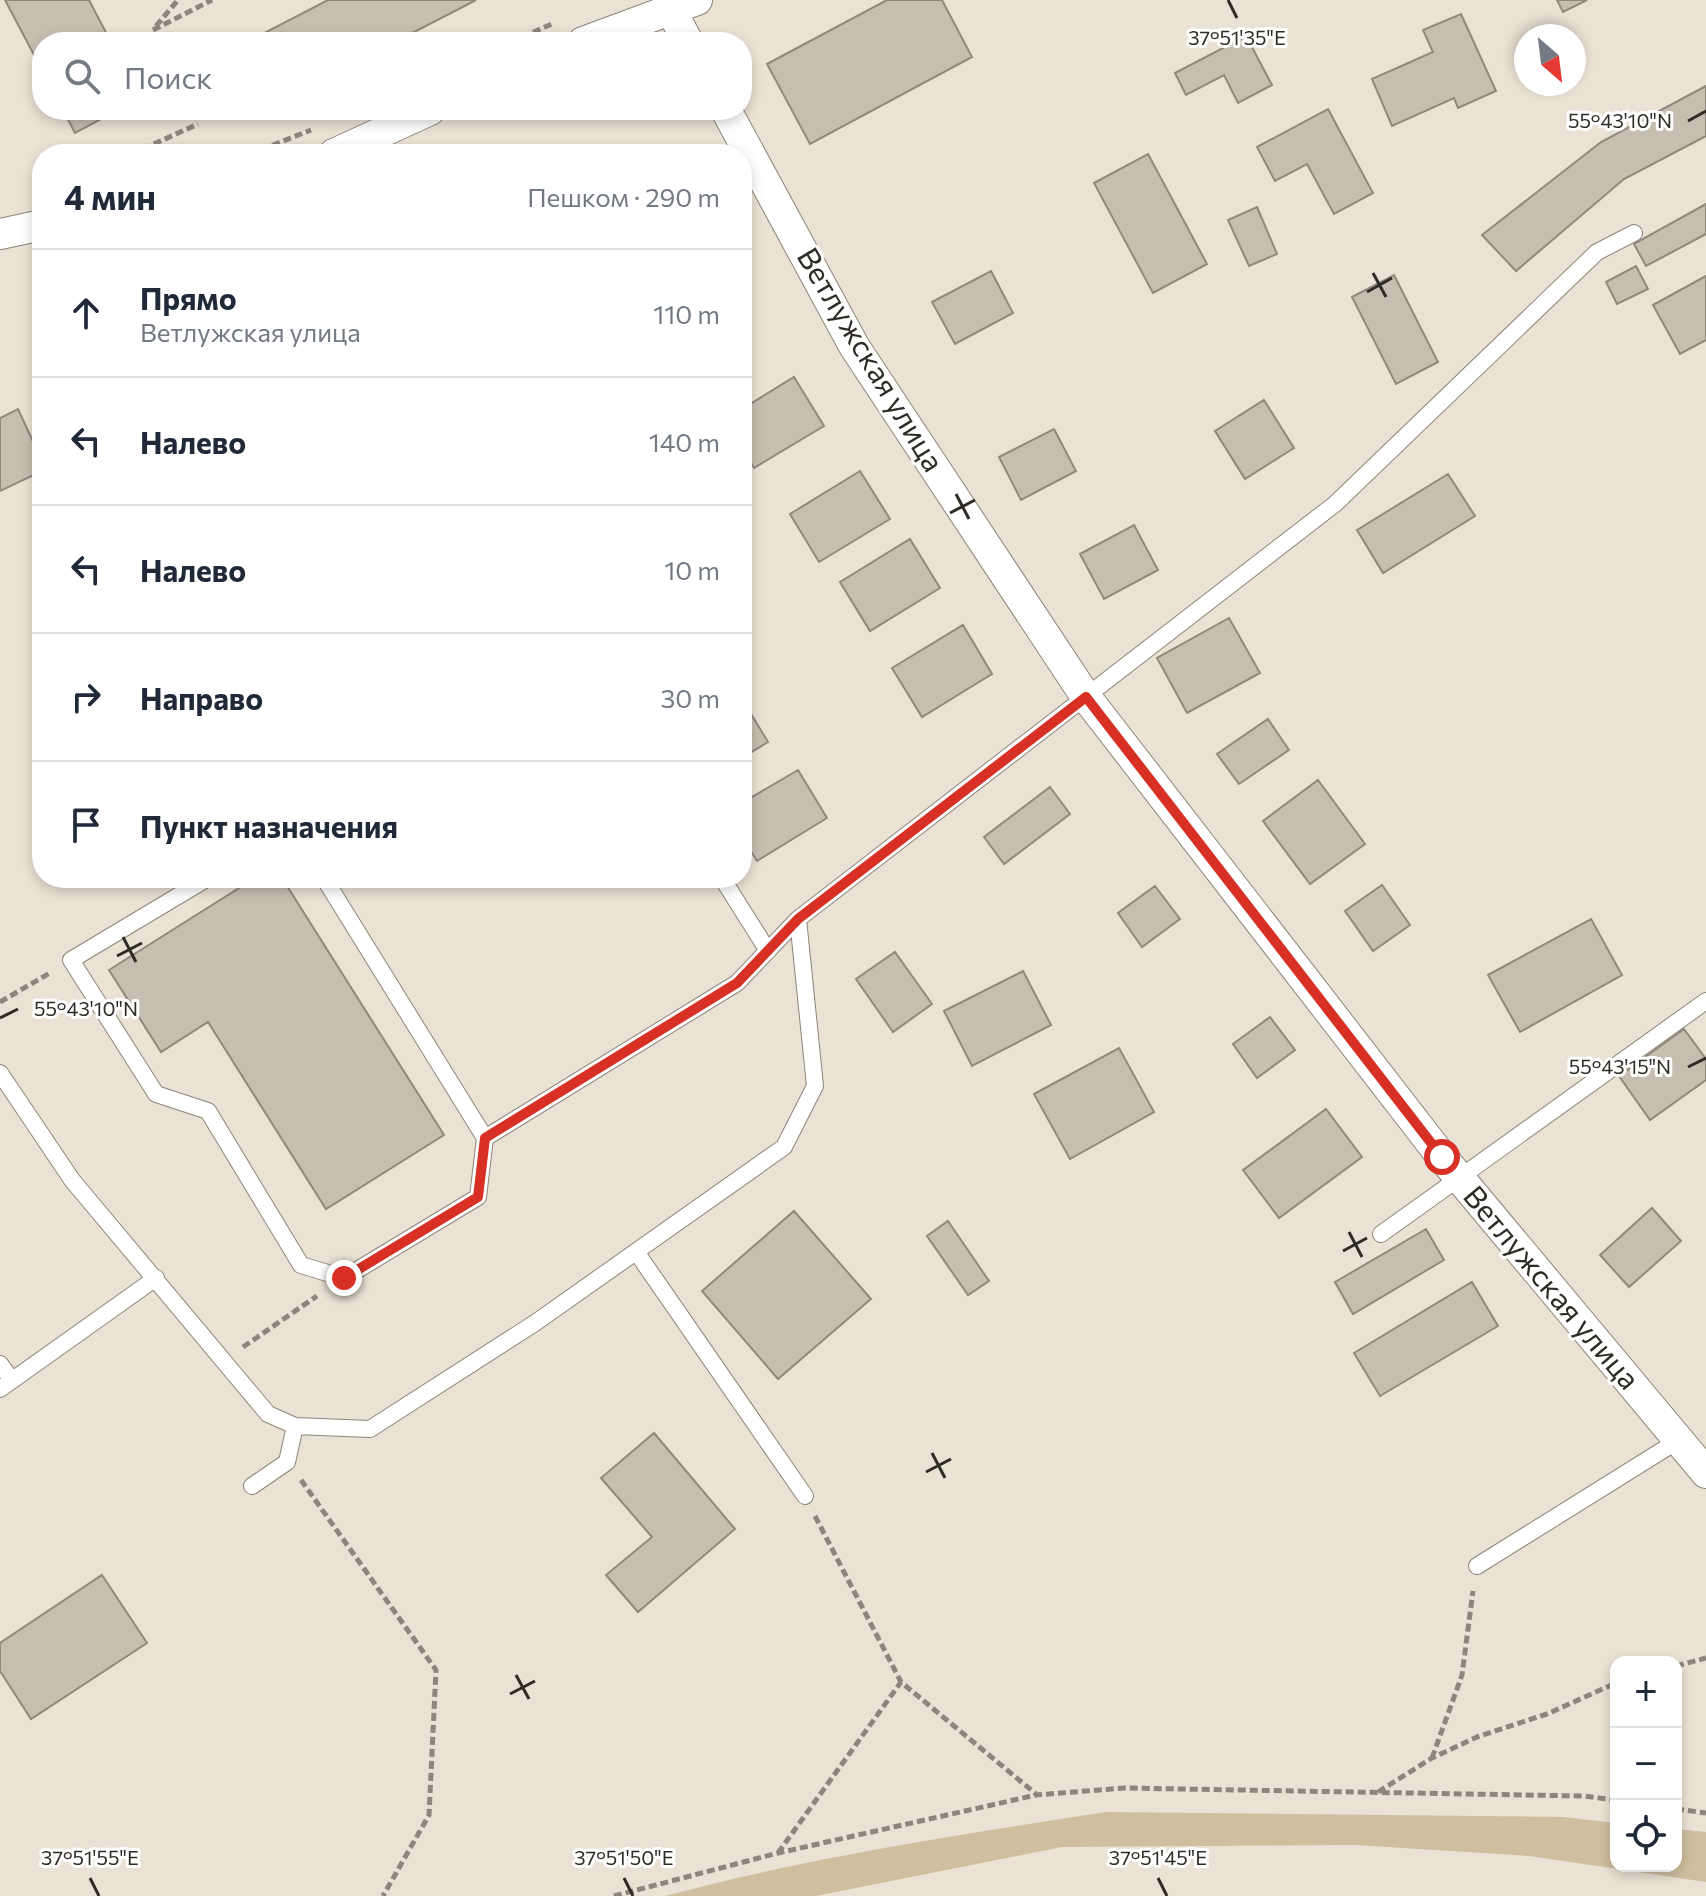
<!DOCTYPE html>
<html lang="ru">
<head>
<meta charset="utf-8">
<style>
	:root { --surface:#fff; --page:#f6f6f7; --text:#1f2937; --muted:#747a83; --line:#e0e1e3 }
	body { margin:0; font-family:Commissioner,sans-serif; background:var(--page); color:var(--text) }
	.controls { position:absolute; right:24px; bottom:24px; display:grid; overflow:hidden; border-radius:16px; box-shadow:0 4px 12px #0003 }
	.controls button { width:72px; height:72px; display:grid; place-items:center; padding:0; border:0; border-bottom:2px solid var(--line); background:var(--surface); color:var(--text); font:40px sans-serif }
	.compass { position:absolute; left:1514px; top:24px; width:72px; height:72px; border-radius:50%; background:var(--surface); box-shadow:0 4px 12px #0003; rotate:152deg }
	.stop { position:absolute; width:24px; height:24px; margin:-18px; border:6px solid #d93025; border-radius:50%; background:#fff }
	.stop.end { background:#d93025; border-color:#fff; box-shadow:0 2px 8px #0008 }
	.list { margin:0; padding:0; list-style:none }
	h2 { display:flex; justify-content:space-between; align-items:center; height:104px; margin:0; padding:0 32px; font-size:34px }
	h2 small { font-size:26px; font-weight:400; color:var(--muted) }
	.list li { display:grid; grid-template-columns:52px 1fr auto; gap:24px; align-items:center; box-sizing:border-box; height:128px; padding:0 32px; border-top:2px solid var(--line) }
	.list b { display:block; font-size:30px; white-space:nowrap }
	.list p { margin:0; font-size:26px; white-space:nowrap; color:var(--muted) }
	.list em { font-size:26px; font-style:normal; color:var(--muted) }
	.icon { flex:none; width:44px; height:44px; fill:none; stroke:currentColor; stroke-width:2; stroke-linecap:round; stroke-linejoin:round }
	.map { position:relative; flex:none; width:1706px; height:1896px; overflow:hidden }
	.search { position:absolute; background:var(--surface); box-shadow:0 4px 12px #0003; left:32px; top:32px; width:720px; height:88px; display:flex; align-items:center; gap:20px; box-sizing:border-box; padding:0 28px; border-radius:32px; color:var(--muted); font-size:30px }
	.panel { position:absolute; background:var(--surface); box-shadow:0 4px 12px #0003; left:32px; top:144px; width:720px; height:744px; border-radius:32px }
	.map>svg:first-child { display:block }
	.green { fill:#cfbfa0 }
	.building { fill:#c6bfb1; stroke:#90897c; stroke-width:2 }
	.lines { fill:none; stroke-linecap:round; stroke-linejoin:round }
	.service-casing { stroke:#8d8678; stroke-width:18 }
	.minor-casing { stroke:#8d8678; stroke-width:32 }
	.path { stroke:#8c867c; stroke-width:5; stroke-dasharray:8 4; stroke-linecap:butt }
	.service { stroke:#fff; stroke-width:16 }
	.minor { stroke:#fff; stroke-width:30 }
	.route { stroke:#d93025; stroke-width:10 }
	.ticks { fill:none; stroke:#2f2c26; stroke-width:3 }
	.labels { text-anchor:middle; stroke-width:6; stroke-linejoin:round; paint-order:stroke }
	.street-label { font-size:30px; fill:#2f2c26; stroke:#fff }
	.ticks-label { font-size:20px; text-anchor:middle; fill:#2f2c26; stroke:#fff; stroke-width:6; stroke-linejoin:round; paint-order:stroke }
</style>
</head>
<body>
<div class="map">
<svg width="1706" height="1896" viewBox="0 0 1706 1896">
	<rect width="100%" height="100%" fill="#eae2d4"/>
	<!-- green -->
	<path class="green" d="M1106,1812L1563,1817L1616,1823V1866H1676V1829L1706,1832V1882L1529,1856L1356,1845L1062,1847L816,1896H665C810,1857 958,1835 1106,1812Z"/>
	<!-- building -->
	<path class="building" d="M5,0H89L111,42H42V70Z
		M328,0H476L395,42H247Z
		M887,0H942L972,57L810,144L767,64Z
		M1557,0H1587L1563,12Z
		M1461,14L1496,91L1458,108L1454,98L1392,126L1372,79L1433,52L1423,30Z
		M1246,36L1272,85L1238,103L1224,75L1186,95L1175,73Z
		M1706,86V136L1624,179L1516,271L1482,235L1601,142Z
		M1328,109L1373,193L1334,214L1307,164L1275,181L1257,147Z
		M63,110H118L75,133Z
		M1148,154L1207,264L1153,293L1094,183Z
		M1706,204V234L1646,266L1634,244Z
		M1257,207L1277,254L1249,266L1228,220Z
		M1636,266L1648,289L1617,304L1606,282Z
		M991,271L1013,313L955,344L932,302Z
		M1394,275L1438,362L1396,384L1352,297Z
		M1706,276V340L1680,354L1653,305Z
		M794,377L824,426L754,468L742,449V409Z
		M1264,400L1294,448L1245,479L1215,431Z
		M18,409L42,461V471L0,491V418Z
		M1054,429L1076,471L1021,500L999,457Z
		M860,471L890,519L819,562L790,514Z
		M1448,474L1475,516L1383,573L1357,530Z
		M1134,525L1158,570L1104,599L1080,554Z
		M910,539L940,588L870,631L840,582Z
		M1229,618L1260,673L1187,713L1157,658Z
		M963,625L992,674L922,717L892,668Z
		M742,699L768,742L742,758Z
		M1268,719L1289,750L1239,784L1217,754Z
		M798,770L827,818L757,861L742,837V803Z
		M1318,780L1365,844L1310,884L1263,821Z
		M1050,787L1070,814L1004,864L984,837Z
		M255,878H282L444,1135L326,1209L208,1022L161,1052L109,970Z
		M1382,885L1410,925L1373,951L1345,911Z
		M1155,886L1180,919L1142,947L1118,913Z
		M1591,919L1622,975L1520,1032L1488,975Z
		M895,952L932,1004L893,1032L856,979Z
		M1023,971L1051,1025L972,1066L944,1011Z
		M1270,1017L1295,1050L1257,1078L1233,1044Z
		M1684,1029L1706,1059V1080L1650,1120L1619,1076Z
		M1119,1048L1154,1112L1070,1159L1034,1094Z
		M1326,1109L1362,1157L1279,1218L1243,1170Z
		M1652,1208L1681,1241L1629,1287L1600,1255Z
		M794,1211L871,1299L778,1379L702,1291Z
		M948,1221L989,1281L968,1295L927,1236Z
		M1426,1229L1444,1260L1353,1314L1335,1282Z
		M1472,1282L1498,1326L1380,1396L1354,1353Z
		M654,1433L735,1529L638,1612L606,1575L652,1537L601,1478Z
		M102,1575L147,1643L31,1719L0,1671V1643Z"/>
	<g class="lines">
		<defs>
			<path id="service" d="M208,878L71,960L156,1094L208,1111L301,1265L344,1278L478,1197L485,1138L324,878
				M722,878L768,951
				M0,1073L72,1180L268,1414L295,1426L370,1429L535,1323L784,1147L815,1086L798,919L1335,504L1597,252L1634,233
				M485,1138L737,983L798,919
				M1381,1234L1706,1001
				M637,1253L805,1496
				M0,1364L12,1380
				M0,1389L156,1278
				M252,1486L287,1462L295,1426
				M1477,1566L1679,1440"/>
			<path id="minor" d="M671,10L688,42
				M583,42L697,0
				M726,110L854,346L1086,697L1442,1157L1706,1473
				M334,154L430,110
				M0,234L42,225"/>
		</defs>
		<!-- service casing -->
		<use href="#service" class="service-casing"/>
		<!-- minor casing -->
		<use href="#minor" class="minor-casing"/>
		<!-- path -->
		<path class="path" d="M156,26L178,0
			M153,30L212,0
			M511,42L554,23
			M132,154L198,124
			M250,154L311,130
			M0,1002L50,973
			M243,1347L317,1296
			M301,1480L436,1670L429,1815L383,1896
			M815,1516L901,1682L1036,1794
			M1676,1666L1706,1658
			M1432,1758L1462,1675L1473,1591
			M1378,1792L1432,1758L1477,1737L1547,1714L1616,1683
			M1676,1809L1706,1813
			M778,1853L901,1682
			M614,1896L778,1853L1036,1795L1124,1788L1583,1796L1616,1800"/>
		<!-- service -->
		<use href="#service" class="service"/>
		<!-- minor -->
		<use href="#minor" class="minor"/>
	</g>
	<g class="lines">
		<!-- route -->
		<path class="route" d="M344,1278L478,1197L485,1138L737,983L798,919L1086,697L1442,1157"/>
	</g>
	<!-- ticks -->
	<path class="ticks" d="M1228,0L1237,18M1688,121L1706,111M1373,273L1386,297M1367,292L1392,278M956,494L969,519M950,513L975,500M123,937L136,962M117,956L142,943M0,1018L18,1009M1688,1067L1706,1058M1349,1232L1362,1257M1343,1251L1367,1238M932,1453L945,1478M926,1472L951,1459M516,1675L529,1699M510,1694L535,1681M90,1878L99,1896M624,1878L633,1896M1158,1878L1167,1896"/>
	<g class="labels">
		<!-- street labels -->
		<g class="street-label">
			<text transform="translate(870 360) rotate(59)" y="10">Ветлужская улица</text>
			<text transform="translate(1551 1288) rotate(50)" y="10">Ветлужская улица</text>
		</g>
	</g>
	<g class="ticks-label">
		<text x="1237" y="45">37°51'35"E</text>
		<text x="1620" y="128">55°43'10"N</text>
		<text x="86" y="1016">55°43'10"N</text>
		<text x="1620" y="1074">55°43'15"N</text>
		<text x="90" y="1865">37°51'55"E</text>
		<text x="624" y="1865">37°51'50"E</text>
		<text x="1158" y="1865">37°51'45"E</text>
	</g>
</svg>
<div class="controls">
<button>+</button>
<button>−</button>
<button><svg class="icon" aria-label="locate" viewBox="0 0 24 24"><circle cx="12" cy="12" r="6"/><path d="M12 2v4M12 18v4M2 12h4M18 12h4"/></svg></button>
</div>
<svg class="compass" viewBox="-18 -18 36 36"><path d="M0-13l5 13h-10z" fill="#e53935"/><path d="M0 13l5-13h-10z" fill="#747a83"/></svg>
<div class="stop" style="left:1442px;top:1157px"></div>
<div class="stop end" style="left:344px;top:1278px"></div>
<div class="search"><svg class="icon" aria-label="search" viewBox="0 0 24 24"><circle cx="10" cy="10" r="6"/><path d="M15 15l6 6"/></svg>Поиск</div>
<section class="panel">
<h2>4 мин<small>Пешком · 290 m</small></h2>
<ul class="list">
<li><svg class="icon" aria-label="ahead" viewBox="0 0 24 24"><path d="M12 20V5M6 11l6-6 6 6"/></svg><div><b>Прямо</b><p>Ветлужская улица</p></div><em>110 m</em></li>
<li><svg class="icon" aria-label="left" viewBox="0 0 24 24"><path d="M17 20v-9H6M10 6l-5 5 5 5"/></svg><div><b>Налево</b></div><em>140 m</em></li>
<li><svg class="icon" aria-label="left" viewBox="0 0 24 24"><path d="M17 20v-9H6M10 6l-5 5 5 5"/></svg><div><b>Налево</b></div><em>10 m</em></li>
<li><svg class="icon" aria-label="right" viewBox="0 0 24 24"><path d="M7 20v-9h11M14 6l5 5-5 5"/></svg><div><b>Направо</b></div><em>30 m</em></li>
<li><svg class="icon" aria-label="arrive" viewBox="0 0 24 24"><path d="M6 21V4h12l-3 4 3 4H6"/></svg><div><b>Пункт назначения</b></div></li>
</ul>
</section>
</div>
</body>
</html>
